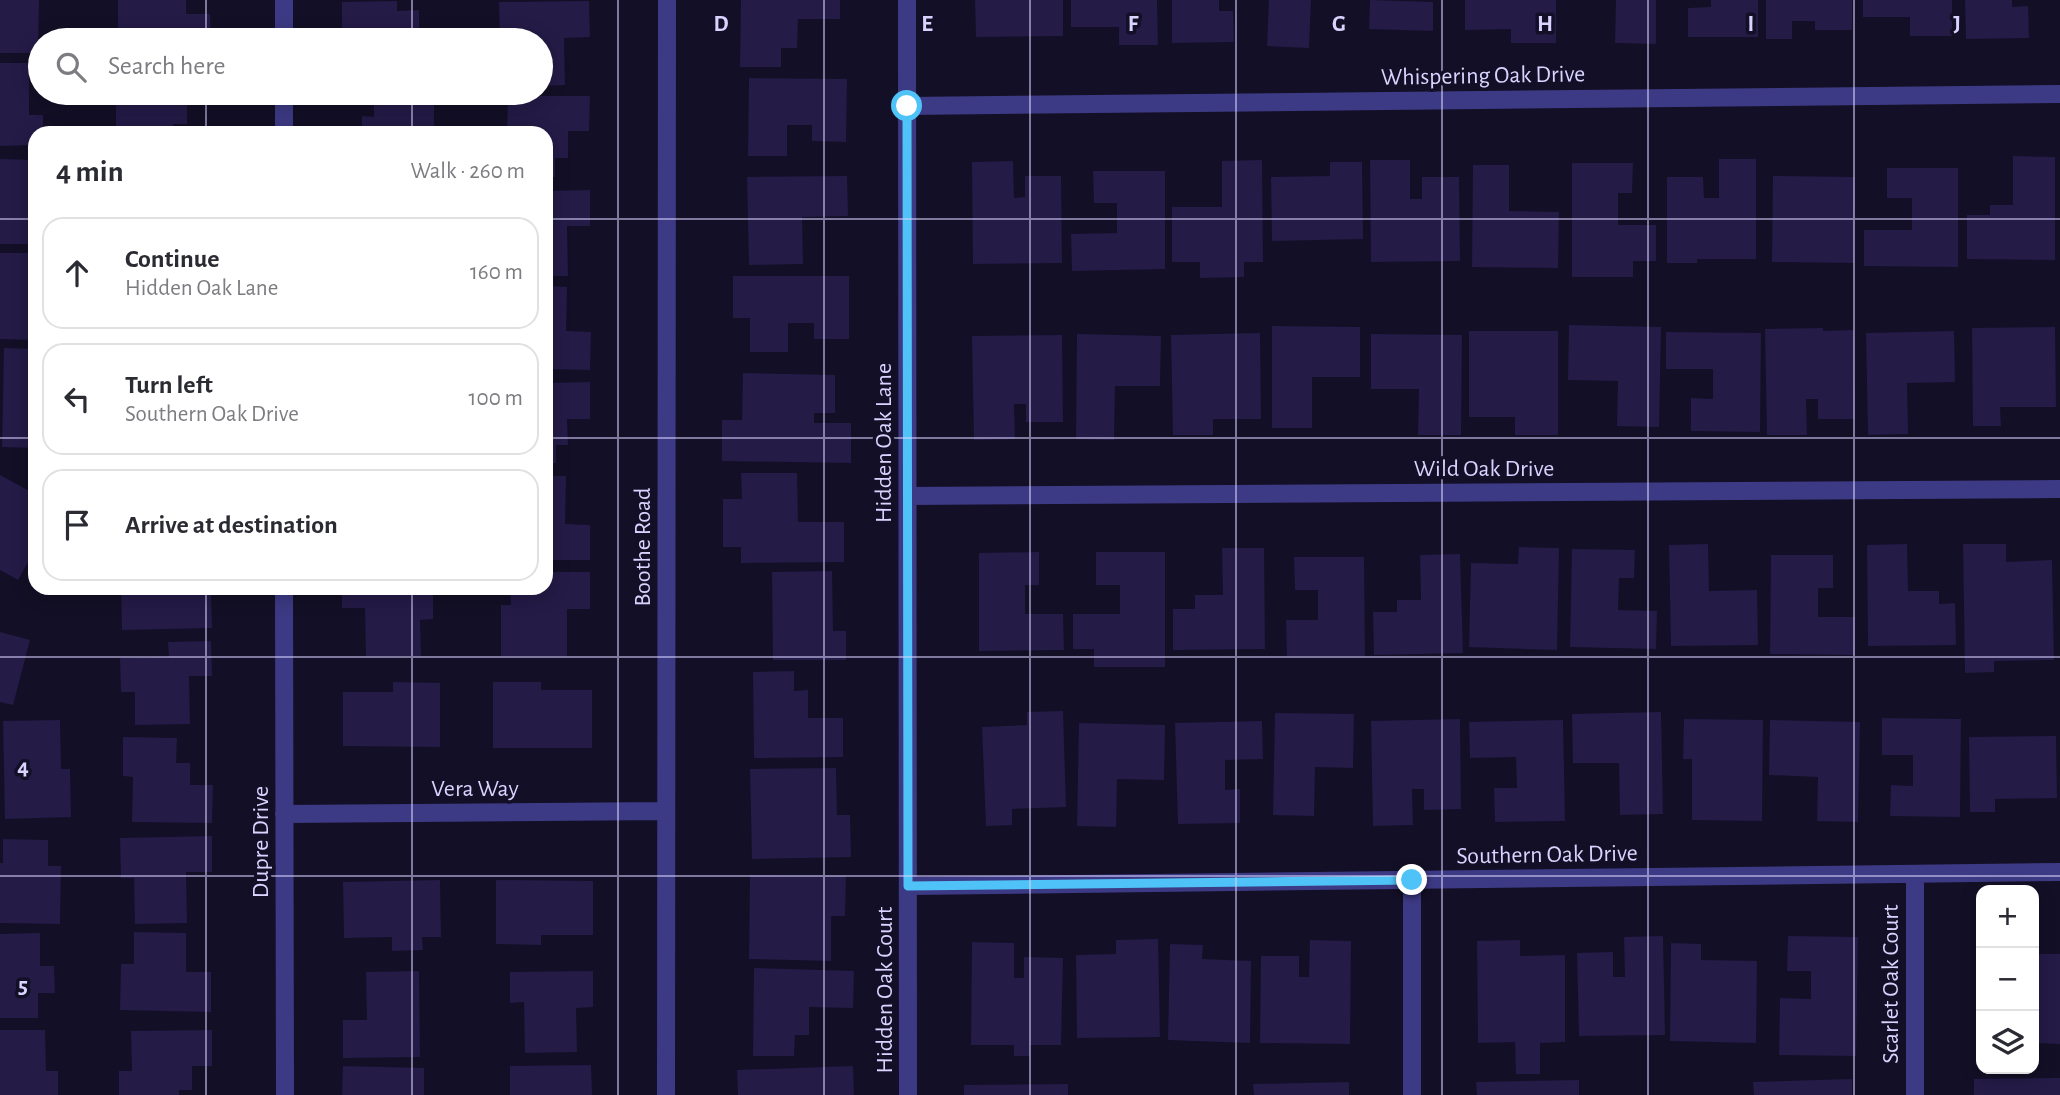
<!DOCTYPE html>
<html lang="en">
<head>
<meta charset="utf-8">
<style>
	:root { --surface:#fff; --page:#f2f2f3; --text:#2b2b33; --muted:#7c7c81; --line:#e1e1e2 }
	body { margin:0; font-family:"Alegreya Sans",sans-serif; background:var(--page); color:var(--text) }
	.controls { position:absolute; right:21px; bottom:21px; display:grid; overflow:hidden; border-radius:14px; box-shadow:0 4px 18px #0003 }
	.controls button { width:63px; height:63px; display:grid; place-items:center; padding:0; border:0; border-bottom:2px solid var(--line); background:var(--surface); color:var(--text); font:35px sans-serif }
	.stop { position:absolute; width:21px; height:21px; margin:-16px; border:5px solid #4fc3f7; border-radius:50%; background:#fff }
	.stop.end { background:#4fc3f7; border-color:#fff; box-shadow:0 2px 7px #0008 }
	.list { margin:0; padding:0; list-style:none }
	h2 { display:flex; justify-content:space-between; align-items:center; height:91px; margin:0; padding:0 28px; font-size:30px }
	h2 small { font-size:23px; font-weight:400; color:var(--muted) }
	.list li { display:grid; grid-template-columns:46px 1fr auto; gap:21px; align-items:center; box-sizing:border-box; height:112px; margin:0 14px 14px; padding:0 14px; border:2px solid var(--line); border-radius:21px }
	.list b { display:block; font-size:26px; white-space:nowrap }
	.list p { margin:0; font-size:23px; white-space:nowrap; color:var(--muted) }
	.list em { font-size:23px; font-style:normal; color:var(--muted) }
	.icon { flex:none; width:38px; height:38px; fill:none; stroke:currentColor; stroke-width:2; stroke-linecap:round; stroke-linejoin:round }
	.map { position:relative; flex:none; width:2060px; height:1095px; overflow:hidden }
	.search { position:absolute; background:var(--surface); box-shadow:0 4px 18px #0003; left:28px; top:28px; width:525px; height:77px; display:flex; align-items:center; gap:18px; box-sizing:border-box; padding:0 24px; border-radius:38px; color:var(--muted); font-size:26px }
	.panel { position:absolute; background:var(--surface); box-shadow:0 4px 18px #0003; left:28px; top:126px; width:525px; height:469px; border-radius:21px }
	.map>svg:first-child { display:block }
	.building { fill:#241b47 }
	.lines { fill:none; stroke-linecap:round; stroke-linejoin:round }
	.minor { stroke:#3d3a85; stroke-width:18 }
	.route { stroke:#4fc3f7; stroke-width:9 }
	.grid { fill:none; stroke:#d9d4ff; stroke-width:2; stroke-opacity:0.55 }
	.labels { text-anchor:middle; stroke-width:7; stroke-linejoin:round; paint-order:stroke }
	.street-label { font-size:24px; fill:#d9d4ff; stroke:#130f26 }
	.grid-label { font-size:23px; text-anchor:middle; font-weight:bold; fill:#d9d4ff; stroke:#130f26; stroke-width:7; stroke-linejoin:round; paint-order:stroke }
</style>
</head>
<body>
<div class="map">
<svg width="2060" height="1095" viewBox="0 0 2060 1095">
	<rect width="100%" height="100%" fill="#130f26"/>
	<!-- building -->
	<path class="building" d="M0,0H39L38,53H0Z
		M118,0H186V14H210L211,40H167V34H118Z
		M741,0H840V19H798L797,48H781V67H740Z
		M975,0H1063V36L976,37Z
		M1071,0H1157L1158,45H1119V27H1071Z
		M1172,0H1219V11H1233L1234,42L1172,43Z
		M1269,0H1311L1309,48L1267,46Z
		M1370,0L1433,2V31L1369,29Z
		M1465,0H1556V43H1511V29L1465,30Z
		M1616,0H1656V44L1615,43Z
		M1711,0H1758V37H1688V8L1711,7Z
		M1766,0H1852V30H1815V21H1792V39H1766Z
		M1863,0H1952V36H1910V17H1863Z
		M1965,0H2012V7L2028,6L2029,38L1966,39Z
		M397,1V11L419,10V36H427V40L342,39V2Z
		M589,1L590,37L564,38L565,85L541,86V40H500L499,2Z
		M0,63H29V115H43V133H35V145L0,146Z
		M749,78L847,79L846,142L812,141V125H787V156H748Z
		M128,93H211V99H187V124H173V133H116V105H128Z
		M508,96H590L589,131H568V158H555V177H546V133H507Z
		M374,99H434V133H362V116L374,117Z
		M2013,156L2055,157V260L1967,259V215H1990V205H2013Z
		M0,159L35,160V244H0Z
		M1719,159H1756V259H1697V263H1667V177H1703L1704,198H1719Z
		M1262,160L1263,262H1244V277L1200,278V262H1172V207H1222V161Z
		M1370,160H1410V199H1422V177H1459L1460,261L1371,262Z
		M1013,161L1014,198L1025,197V176H1061L1062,263L973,264L972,162Z
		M1330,162H1362L1363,239L1272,241L1271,177L1330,176Z
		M1572,163H1633L1632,193H1618V225H1656V261H1633V277H1572Z
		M1473,165H1509V211L1559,212L1558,268L1472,267Z
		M1887,168H1958V267L1864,266V230H1912V198H1887Z
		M1093,171H1165V269L1072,271L1071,234L1117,233V203H1094Z
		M847,176L848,216L802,217L803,264L749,265L747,177Z
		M1773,176L1855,177L1854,263L1772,262Z
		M590,190V226H567L568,276H546V191Z
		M0,253H35V340L0,339Z
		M733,276H849V339H814V323H788V352H750V318H733Z
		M546,286L567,287L566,331L591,332L590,370L546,369Z
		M1569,325L1661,327L1659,427L1617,426L1618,381L1568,380Z
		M1272,326L1360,327V377H1312V428H1272Z
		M2055,327L2056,407H2000L2001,426H1973L1972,328Z
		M1823,328V331L1854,330L1855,419H1818V399H1806L1807,435H1767L1765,329Z
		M1469,331H1558V435H1515V417H1469Z
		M1954,331L1955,382L1907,383L1908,434L1868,435L1866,333Z
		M1666,332L1761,333L1760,432L1691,431V398L1713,399V369H1666Z
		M1260,333L1261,419H1213V435H1173L1171,335Z
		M1077,334L1161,336L1160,386H1115L1114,440L1076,439Z
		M1371,334L1462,335L1461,435H1418L1419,389H1371Z
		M1062,335L1063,422H1026V404H1014L1015,439L974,440L972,336Z
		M4,348L35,349V448L2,447Z
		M743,373L835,375V413H814V423H851V463L722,461V420H742Z
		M590,382V419H567L568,445H556V463H546V383Z
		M741,473H797L798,522H844V562L741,563V547H723V499H742Z
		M0,475L35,494V550L18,580L0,570Z
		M546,476H566L565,524L590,525V560H546Z
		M1708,544L1709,591L1757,590L1758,645L1671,646L1669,545Z
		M1907,544L1908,591H1939V604L1955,603L1956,645L1868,646L1867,545Z
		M1963,544H2006V562L2052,560L2054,660L1994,661V672L1965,673Z
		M1519,547L1559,548L1557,650L1469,647L1471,563L1518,564Z
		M1222,548H1264L1265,649L1173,650V609H1195V595H1223Z
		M1572,549L1635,550L1634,578H1619L1618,610L1657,611L1656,649L1570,647Z
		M1039,552V585H1025V614H1063L1064,650L979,651V553Z
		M1096,552H1165V667H1094V649H1073V614H1120V585H1096Z
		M1460,554L1463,653L1374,655L1373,612H1397V600H1421L1420,555Z
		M1771,555H1833V588H1818V617H1855V655L1770,654Z
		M1294,557H1364L1365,656H1287L1286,620H1318V590H1295Z
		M832,571L833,631H846V660H773L772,572Z
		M546,572H590V609H567V656H501V605H511L510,588H546Z
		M135,588H190V594H211L212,628L122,630L121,590Z
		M342,588H433V619L420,620L421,656H366L365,608H342Z
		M0,632L30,640L13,705L0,702Z
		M211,641L212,676H189L190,724L135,725V692H121L120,658L169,657L168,642Z
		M794,671V691L808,690V718H843V757L754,758L753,672Z
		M393,682L440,683V747L343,746V692H393Z
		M493,682H541V690H592V748H493Z
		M1063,711L1066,807L1012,809V825L986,826L982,727L1027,725V712Z
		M1661,712L1663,814L1620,815L1619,763H1573L1572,714Z
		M1275,713L1354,714L1353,768L1315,767L1314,816L1273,815Z
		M1882,718L1961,719L1960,817L1890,816L1891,785L1913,786V755H1882Z
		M1460,719L1461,809L1424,810V789H1412L1413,825L1373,826L1371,721Z
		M1684,719L1763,720L1762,821L1692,820V759H1683Z
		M60,720L61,769H70L71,817L5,819L3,721Z
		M1563,720L1565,821L1495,822L1494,788H1517L1516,757L1470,758L1469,722Z
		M1770,720L1860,722L1858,822L1817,821L1818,777L1769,775Z
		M1262,721L1263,759L1225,760V790L1240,789V823L1178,824L1175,723Z
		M1079,723L1165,725L1164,780L1117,779L1116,827L1077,826Z
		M2056,736L2057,798L1995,799V812H1970L1969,737Z
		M123,737L177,738L176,763H190V785H213L212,823L132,822L133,777L123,776Z
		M836,768L837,815H850L851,857L752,859L750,769Z
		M212,836V872H186L187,923L135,924L134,878H121L120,838Z
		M3,839L48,840V866H61L60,924L0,923V863H3Z
		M750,875L846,876L845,916H831V961L749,959Z
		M440,880L441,937H422L423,950L392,951V937L344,938L343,882Z
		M496,880L593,881V935H541V945L496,944Z
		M134,932L186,933V972H211V1012L120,1010L121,964H134Z
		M40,933V966H54L55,993H38V1018H0V934Z
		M1663,936L1665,1035L1579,1036L1577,953L1613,952V977H1625L1624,937Z
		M1788,936L1858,937L1856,1056L1779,1055L1780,998L1811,999V971H1787Z
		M1158,939L1160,1037L1077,1038L1076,955L1116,954V940Z
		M1310,940L1351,941L1350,1044L1260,1043L1261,956H1299V977H1309Z
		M1520,940V956L1565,955V1042L1540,1043V1074H1516L1515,1042L1478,1043L1477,941Z
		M972,942L1014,943V978H1024V957L1063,958L1061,1045H1030V1056H1014V1045H971Z
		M1671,943L1701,944V960L1757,961L1756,1043L1670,1041Z
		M1170,944L1203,945L1202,959L1251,961L1250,1043L1168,1040Z
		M2034,954H2060V1044L2034,1043Z
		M754,968L854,971L853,1008L809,1007V1035H795L794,1056H753Z
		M419,971L420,1057L343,1058V1020H367L366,972Z
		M593,971V1007L576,1008L577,1052L525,1053L524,1002L510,1003V972Z
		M0,1030H45L46,1071H58V1095H0Z
		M212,1030V1066H192V1090H179V1095H119V1071H132L131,1031Z
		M591,1065L592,1095H510V1066Z
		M343,1066L424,1068V1095H342Z
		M853,1066L854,1095H738L737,1070Z
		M2060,1078V1095H1974V1079Z
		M1852,1079V1095H1754L1753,1082Z
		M1579,1080V1095H1477L1476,1082Z
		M1349,1082V1095H1254L1253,1084Z
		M1068,1084V1095H964V1085Z"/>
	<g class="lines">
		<!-- minor -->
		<path class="minor" d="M284,0V40
			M907,0L908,1095
			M284,93V133
			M907,106L2060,94
			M908,496L2060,489
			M284,588L285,1095
			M284,814L666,811
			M1915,874V1095
			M1412,880V1095
			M908,886L2060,872
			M666,1095L667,0"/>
	</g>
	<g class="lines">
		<!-- route -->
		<path class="route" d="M907,106L908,886L1412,880"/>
	</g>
	<!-- grid -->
	<path class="grid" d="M206,0V40M412,0V40M618,0V1095M824,0V1095M1030,0V1095M1236,0V1095M1442,0V1095M1648,0V1095M1854,0V1095M206,93V133M412,93V133M0,219H35M546,219H2060M0,438H35M546,438H2060M206,588V1095M412,588V1095M0,657H2060M0,876H2060"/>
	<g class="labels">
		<!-- street labels -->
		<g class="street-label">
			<text transform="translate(1483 75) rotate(-1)" y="8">Whispering Oak Drive</text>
			<text transform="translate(883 443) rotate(-90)" y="8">Hidden Oak Lane</text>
			<text x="1484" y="476">Wild Oak Drive</text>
			<text transform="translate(642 547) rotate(-90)" y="8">Boothe Road</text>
			<text x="475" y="796">Vera Way</text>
			<text transform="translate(260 842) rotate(-90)" y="8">Dupre Drive</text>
			<text transform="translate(1547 854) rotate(-1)" y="8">Southern Oak Drive</text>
			<text transform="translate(1890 984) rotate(-90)" y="8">Scarlet Oak Court</text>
			<text transform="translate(884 990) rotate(-90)" y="8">Hidden Oak Court</text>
		</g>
	</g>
	<g class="grid-label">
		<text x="721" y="31">D</text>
		<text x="927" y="31">E</text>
		<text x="1133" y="31">F</text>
		<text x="1339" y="31">G</text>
		<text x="1545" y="31">H</text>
		<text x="1751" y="31">I</text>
		<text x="1957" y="31">J</text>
		<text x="23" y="774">4</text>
		<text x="23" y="993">5</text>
	</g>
</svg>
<div class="controls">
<button>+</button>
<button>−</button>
<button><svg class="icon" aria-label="layers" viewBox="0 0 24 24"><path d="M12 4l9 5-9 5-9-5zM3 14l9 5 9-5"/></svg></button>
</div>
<div class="stop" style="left:907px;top:106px"></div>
<div class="stop end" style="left:1412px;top:880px"></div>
<div class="search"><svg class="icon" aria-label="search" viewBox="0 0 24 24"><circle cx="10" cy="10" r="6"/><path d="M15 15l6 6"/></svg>Search here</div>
<section class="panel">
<h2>4 min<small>Walk · 260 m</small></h2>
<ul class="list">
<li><svg class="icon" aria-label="ahead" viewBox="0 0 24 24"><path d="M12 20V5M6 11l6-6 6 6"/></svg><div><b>Continue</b><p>Hidden Oak Lane</p></div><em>160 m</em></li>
<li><svg class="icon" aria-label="left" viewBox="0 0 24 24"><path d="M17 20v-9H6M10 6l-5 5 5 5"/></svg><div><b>Turn left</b><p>Southern Oak Drive</p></div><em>100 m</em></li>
<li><svg class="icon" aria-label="arrive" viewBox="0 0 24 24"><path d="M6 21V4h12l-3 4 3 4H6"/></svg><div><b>Arrive at destination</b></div></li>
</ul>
</section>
</div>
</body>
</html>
